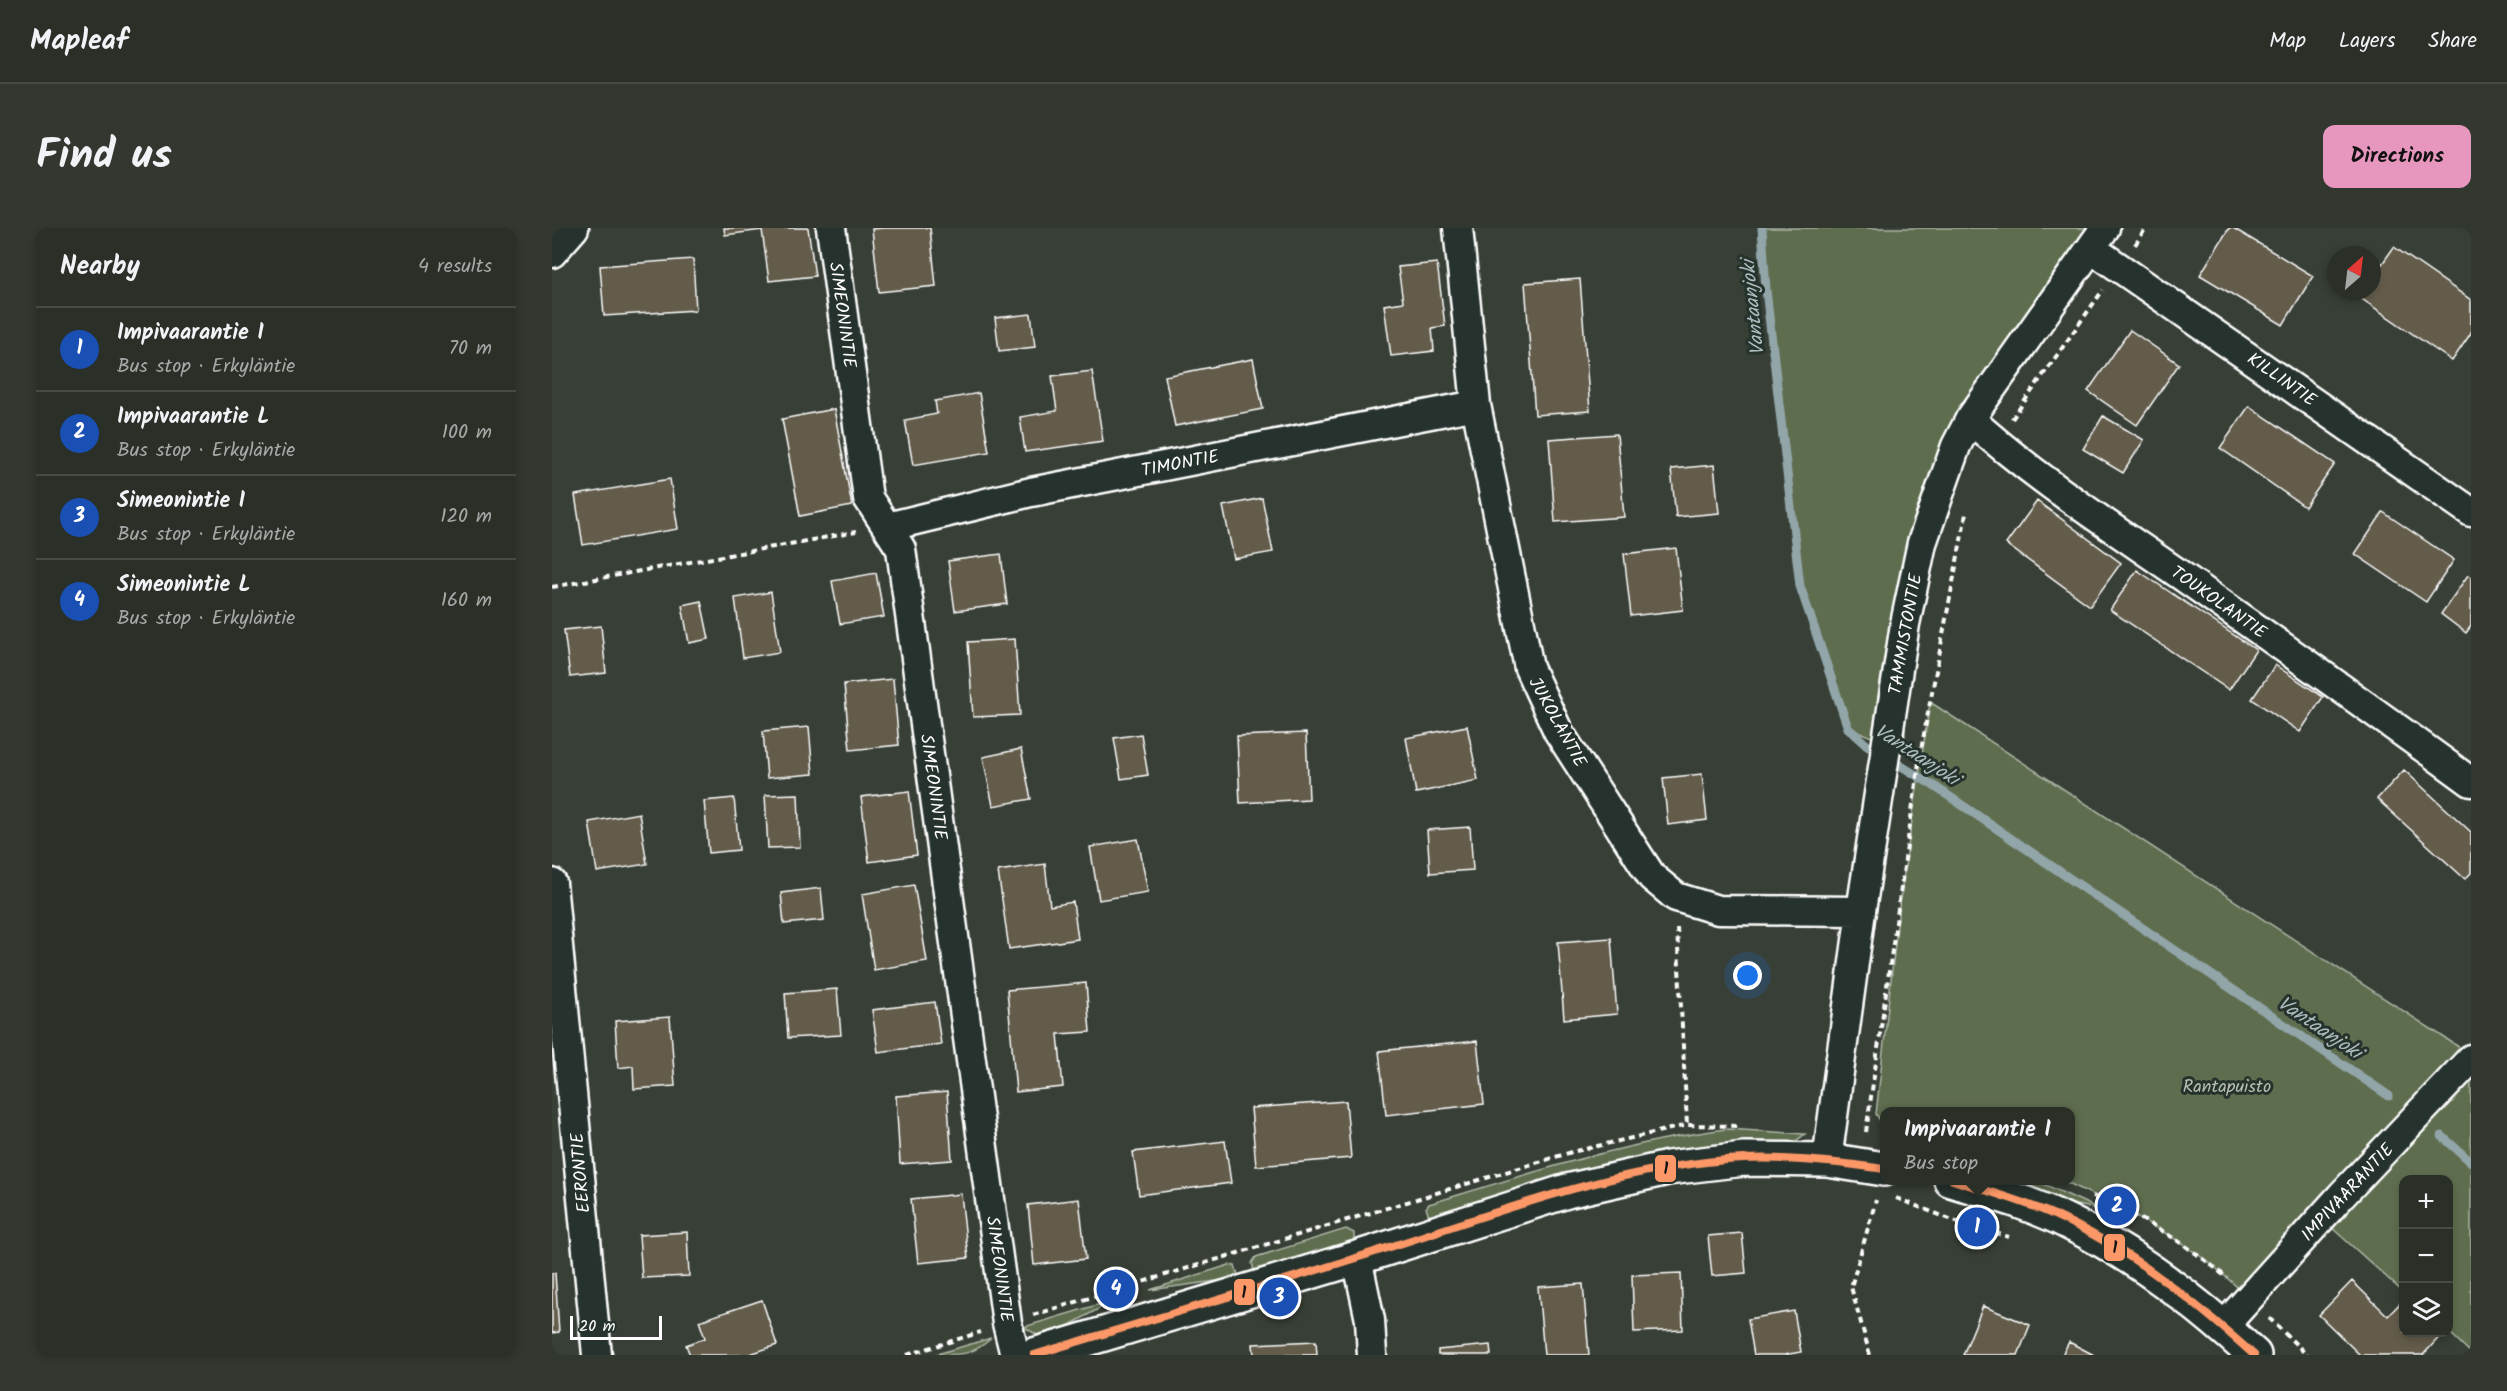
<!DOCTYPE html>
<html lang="en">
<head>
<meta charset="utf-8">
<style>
	:root { --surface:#2a2f28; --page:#323730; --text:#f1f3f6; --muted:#a5a9a8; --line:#464a45; --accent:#e797bd }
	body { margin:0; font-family:Kalam,sans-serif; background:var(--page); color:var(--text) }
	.controls { position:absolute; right:18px; bottom:18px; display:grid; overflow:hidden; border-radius:12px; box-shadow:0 3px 9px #0003 }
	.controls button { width:54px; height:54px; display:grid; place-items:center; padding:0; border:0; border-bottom:2px solid var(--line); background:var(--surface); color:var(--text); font:30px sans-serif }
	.compass { position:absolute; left:1775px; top:18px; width:54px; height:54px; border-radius:50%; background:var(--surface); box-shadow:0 3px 9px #0003; rotate:28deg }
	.scale { position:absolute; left:18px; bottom:15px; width:92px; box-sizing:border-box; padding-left:6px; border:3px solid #fff; border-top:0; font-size:16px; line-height:21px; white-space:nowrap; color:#fff; -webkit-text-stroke:4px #26332d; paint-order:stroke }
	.you { position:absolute; left:1196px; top:748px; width:21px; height:21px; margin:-15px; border:4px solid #fff; border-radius:50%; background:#1a73e8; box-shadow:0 0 0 9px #1a73e833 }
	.badge { display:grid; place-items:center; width:39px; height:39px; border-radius:50%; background:var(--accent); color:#fff; font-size:20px; font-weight:700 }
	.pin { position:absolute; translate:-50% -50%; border:3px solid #fff; box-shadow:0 2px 6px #0006 }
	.popup { position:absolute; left:1328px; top:879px; width:195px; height:78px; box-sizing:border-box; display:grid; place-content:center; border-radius:12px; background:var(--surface); filter:drop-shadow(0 2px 4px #0005); font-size:20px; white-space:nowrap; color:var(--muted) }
	.popup b { font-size:22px; color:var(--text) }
	.popup::after { content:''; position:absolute; left:50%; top:100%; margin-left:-12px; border:12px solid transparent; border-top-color:var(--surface) }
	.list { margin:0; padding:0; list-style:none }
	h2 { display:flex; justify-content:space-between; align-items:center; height:78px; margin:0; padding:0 24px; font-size:26px }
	h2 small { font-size:20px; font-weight:400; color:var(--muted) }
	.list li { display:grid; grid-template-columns:39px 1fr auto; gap:18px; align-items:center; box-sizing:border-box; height:84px; padding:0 24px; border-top:2px solid var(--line) }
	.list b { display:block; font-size:22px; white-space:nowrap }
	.list p { margin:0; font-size:20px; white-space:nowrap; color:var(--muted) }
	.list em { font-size:20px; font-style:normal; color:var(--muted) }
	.icon { flex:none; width:33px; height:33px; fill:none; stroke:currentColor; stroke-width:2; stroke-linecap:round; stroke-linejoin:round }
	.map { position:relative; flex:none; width:1919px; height:1127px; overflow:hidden; border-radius:12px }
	header { display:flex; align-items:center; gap:36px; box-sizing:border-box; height:84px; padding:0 30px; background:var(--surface); border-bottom:2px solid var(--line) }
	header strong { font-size:28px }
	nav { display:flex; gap:33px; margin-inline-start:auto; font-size:21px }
	.intro { display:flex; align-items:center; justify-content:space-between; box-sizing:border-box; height:144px; padding:0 36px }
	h1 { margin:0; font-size:42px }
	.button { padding:15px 27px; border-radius:12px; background:var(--accent); color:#111; font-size:21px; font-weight:700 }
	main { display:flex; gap:36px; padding:0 36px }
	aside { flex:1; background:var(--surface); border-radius:12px; box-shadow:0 3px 9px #0003 }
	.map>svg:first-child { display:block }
	.green { fill:#5e6d4f; stroke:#aeb6a7; stroke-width:1.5 }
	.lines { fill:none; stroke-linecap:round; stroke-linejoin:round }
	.stream { stroke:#92a6aa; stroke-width:9 }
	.building { fill:#635c4c; stroke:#fff; stroke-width:1.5 }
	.street-casing { stroke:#fff; stroke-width:33 }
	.secondary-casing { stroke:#fff; stroke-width:38 }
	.path { stroke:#fff; stroke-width:4; stroke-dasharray:6 4.5; stroke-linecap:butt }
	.street { stroke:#26332d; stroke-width:28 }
	.secondary { stroke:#26332d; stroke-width:33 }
	.bus-1-casing { stroke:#26332d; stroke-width:12 }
	.bus-1 { stroke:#fc9868; stroke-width:8 }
	.labels { text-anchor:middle; stroke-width:6; stroke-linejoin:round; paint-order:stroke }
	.street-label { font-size:18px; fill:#fff; stroke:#26332d }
	.park-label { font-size:18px; fill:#b7bdb0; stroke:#26332d }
	.water-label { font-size:20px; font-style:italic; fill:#aebcbf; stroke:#26332d }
	.line-badge { stroke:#26332d; stroke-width:2 }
	.pale-badge-label { font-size:16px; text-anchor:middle; font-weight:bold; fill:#111 }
</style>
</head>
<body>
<header>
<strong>Mapleaf</strong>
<nav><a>Map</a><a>Layers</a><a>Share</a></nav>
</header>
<div class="intro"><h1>Find us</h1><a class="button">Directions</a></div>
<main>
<aside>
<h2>Nearby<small>4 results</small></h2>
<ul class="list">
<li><span class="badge" style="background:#1a4fb4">1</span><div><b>Impivaarantie I</b><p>Bus stop · Erkyläntie</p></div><em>70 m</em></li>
<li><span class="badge" style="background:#1a4fb4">2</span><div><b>Impivaarantie L</b><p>Bus stop · Erkyläntie</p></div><em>100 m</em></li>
<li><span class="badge" style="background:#1a4fb4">3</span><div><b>Simeonintie I</b><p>Bus stop · Erkyläntie</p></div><em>120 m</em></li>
<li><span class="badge" style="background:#1a4fb4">4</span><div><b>Simeonintie L</b><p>Bus stop · Erkyläntie</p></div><em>160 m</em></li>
</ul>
</aside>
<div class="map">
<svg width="1919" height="1127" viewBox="0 0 1919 1127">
	<rect width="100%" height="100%" fill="#383f36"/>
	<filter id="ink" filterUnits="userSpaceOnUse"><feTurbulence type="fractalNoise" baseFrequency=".0167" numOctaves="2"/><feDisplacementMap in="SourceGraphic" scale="12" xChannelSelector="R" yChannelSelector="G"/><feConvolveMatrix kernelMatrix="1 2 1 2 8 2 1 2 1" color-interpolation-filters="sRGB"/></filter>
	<g filter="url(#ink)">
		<!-- green -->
		<path class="green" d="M1210,0H1542L1400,202L1353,396V522L1296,500L1248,358L1214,62Z
			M1378,474L1919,827V1125L1897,1104L1896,952H1852L1851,1064L1769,990L1697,1070C1683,1057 1669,1044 1655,1033C1611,1000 1561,976 1512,953L1518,952V884H1332L1331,897L1324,886L1348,671Z
			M1174,901L1253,906L1237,918L1114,925L1059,936L877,989L874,980L877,976C975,946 1073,914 1174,901Z
			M1444,953H1485L1547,981L1496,972Z
			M794,1001L802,1005V1012L702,1043L700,1035L704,1029Z
			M677,1037L683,1038L686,1047L671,1052L598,1062Z
			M548,1076V1080L516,1098L485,1107L472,1099Z
			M439,1110C422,1127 409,1127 382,1127Z"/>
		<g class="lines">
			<!-- stream -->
			<path class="stream" d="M1210,0L1214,62L1248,358L1296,500L1315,517L1382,558L1837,868
				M1890,908L1919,934"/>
		</g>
		<!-- building -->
		<path class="building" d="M172,0H256L263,48L217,53L210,2L173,7Z
			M332,0H378L384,58L327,64L320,1Z
			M1677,0H1681L1761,48L1731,97L1648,47Z
			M1842,19L1919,72V105L1900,133L1807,69L1811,63H1820V50Z
			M141,31L144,82L52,88L48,38Z
			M885,35L893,98L880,100L882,123L839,128L832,77L851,74L846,39Z
			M1028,51L1038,183L983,187L973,55Z
			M479,86L483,119L447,123L443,90Z
			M1578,102L1627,136L1585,197L1536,163Z
			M701,131L711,181L623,198L613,148Z
			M540,143L551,213L473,224L468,189L505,183L500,148Z
			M427,165L437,224L361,237L353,192L385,186L383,173Z
			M1697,178L1783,236L1753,279L1668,220Z
			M282,181L300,278L248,288L230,191Z
			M1551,188L1592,212L1571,245L1531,221Z
			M1065,206L1072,289L1003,294L997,211Z
			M1162,237L1167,285L1124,289L1119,241Z
			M118,251L126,301L31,317L23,267Z
			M710,270L721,324L682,331L671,278Z
			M1485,273L1569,335L1538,378L1454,316Z
			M1831,284L1902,332L1874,374L1803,326Z
			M1124,320L1131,382L1079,388L1072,326Z
			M449,326L455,376L403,383L396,333Z
			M1585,342L1704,422L1677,462L1558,382Z
			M324,345L332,389L288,396L280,353Z
			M1916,347L1919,349V398L1914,405L1889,386Z
			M219,364L228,424L191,430L183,370Z
			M149,373L157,411L137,415L130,377Z
			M49,398L54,445L18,449L12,402Z
			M463,411L468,487L421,489L416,414Z
			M1723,437L1771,469L1748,504L1700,471Z
			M341,451L347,517L298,522L292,456Z
			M915,498L926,552L864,565L854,510Z
			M257,499L261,546L215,550L211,503Z
			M754,505L757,571L688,575L685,508Z
			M589,506L596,547L569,551L562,510Z
			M469,521L479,571L441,578L431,529Z
			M1852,542L1919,604V645L1913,651L1825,571Z
			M1150,546L1155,592L1116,597L1111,550Z
			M357,563L365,627L317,634L309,569Z
			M246,566L248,619L216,620L213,567Z
			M182,570L187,622L157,625L152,573Z
			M87,585L95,636L45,644L37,594Z
			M918,599L921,642L878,645L875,602Z
			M586,611L596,664L547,672L538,619Z
			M493,636L498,678L521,674L526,711L457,721L446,643Z
			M362,657L375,733L322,742L310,666Z
			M269,660L272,692L232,696L229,665Z
			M1059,710L1065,786L1012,791L1006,714Z
			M534,755L538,804L506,806L511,859L464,864L455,762Z
			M285,761L289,807L236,810L233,765Z
			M383,774L389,816L326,824L320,782Z
			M118,789L123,858L82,861L81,838L66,840L63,793Z
			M925,813L932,876L834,887L827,823Z
			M395,864L400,932L348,936L344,868Z
			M794,873L799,930L704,938L699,880Z
			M673,913L679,955L587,967L581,924Z
			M409,966L416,1030L366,1035L359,971Z
			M527,971L534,1031L482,1037L476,977Z
			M135,1004L137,1048L90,1050L87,1007Z
			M1190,1005L1194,1045L1160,1048L1156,1008Z
			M0,1045H3L7,1104L0,1105Z
			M1129,1045L1131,1102L1082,1104L1080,1047Z
			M1800,1053L1836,1088L1852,1071V1104H1892L1871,1127H1808L1767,1087Z
			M1031,1056L1037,1127H992L986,1059Z
			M210,1072L225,1117L195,1127H138L134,1117L153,1110L147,1093Z
			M1431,1078L1478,1097L1466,1127H1411Z
			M1242,1083L1249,1124L1232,1127H1202L1196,1091Z
			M764,1113L765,1127H702L701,1116Z
			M1517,1114L1542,1127H1510Z
			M938,1117L939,1127H886V1122Z"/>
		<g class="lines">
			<defs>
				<path id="street" d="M279,0L316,270L349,321L455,1095L463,1127
					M906,0L924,177L977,440L1006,503L1100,649L1124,669L1166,682L1309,683
					M1539,20L1919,284
					M0,25L22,0
					M1418,191C1483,250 1558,298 1630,348C1727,416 1824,484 1919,554
					M335,299L479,264L924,177
					M0,655L45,1127
					M1275,932L1309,683L1353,396L1370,315L1404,218L1418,191L1553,0
					M805,1030L818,1092L820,1127
					M1672,1098L1789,968L1919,831"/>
				<path id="secondary" d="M1399,952C1438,964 1479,975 1516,994C1585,1028 1646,1075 1702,1127
					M482,1127L805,1030L1015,963L1116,940L1192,931L1275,932L1332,941"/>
			</defs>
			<!-- street casing -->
			<use href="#street" class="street-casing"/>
			<!-- secondary casing -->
			<use href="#secondary" class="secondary-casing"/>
			<!-- path -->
			<path class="path" d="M1583,17L1594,0
				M1460,191L1551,62
				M0,359L304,304
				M1125,700L1135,897
				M1314,904L1368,527L1414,286
				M1541,968C1589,988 1636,1016 1675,1050
				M1344,970L1398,991L1457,1009
				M481,1087L1020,924L1135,897L1185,898
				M1717,1090L1755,1127
				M355,1127L429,1104
				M1318,1127L1299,1059L1324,972"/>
			<!-- street -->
			<use href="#street" class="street"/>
			<!-- secondary -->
			<use href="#secondary" class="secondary"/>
			<defs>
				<path id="bus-1" d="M1401,952C1434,963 1468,972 1500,986C1576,1020 1641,1072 1702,1127
					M482,1127C590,1094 699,1063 807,1029C931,990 1062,937 1192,931C1239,929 1286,934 1332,941"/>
			</defs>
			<!-- bus-1 casing -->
			<use href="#bus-1" class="bus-1-casing"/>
			<!-- bus-1 -->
			<use href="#bus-1" class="bus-1"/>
		</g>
	</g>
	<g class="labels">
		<!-- street labels -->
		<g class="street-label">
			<text transform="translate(291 87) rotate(82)" y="6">SIMEONINTIE</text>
			<text transform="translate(1730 151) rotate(35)" y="6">KILLINTIE</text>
			<text transform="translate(628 235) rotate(-11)" y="6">TIMONTIE</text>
			<text transform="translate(1667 374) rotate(35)" y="6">TOUKOLANTIE</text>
			<text transform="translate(1353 406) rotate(-80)" y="6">TAMMISTONTIE</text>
			<text transform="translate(1006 494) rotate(61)" y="6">JUKOLANTIE</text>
			<text transform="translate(382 559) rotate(82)" y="6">SIMEONINTIE</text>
			<text transform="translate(28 945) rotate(-95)" y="6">EERONTIE</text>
			<text transform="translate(1795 964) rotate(-47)" y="6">IMPIVAARANTIE</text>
			<text transform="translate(448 1041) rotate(82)" y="6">SIMEONINTIE</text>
		</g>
		<!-- park labels -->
		<g class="park-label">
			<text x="1675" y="864">Rantapuisto</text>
		</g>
		<!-- water labels -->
		<g class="water-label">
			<text transform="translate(1200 80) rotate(-96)" y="7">Vantaanjoki</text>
			<text transform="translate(1365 526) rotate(33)" y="7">Vantaanjoki</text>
			<text transform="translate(1768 799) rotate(34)" y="7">Vantaanjoki</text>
		</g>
	</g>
	<g class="line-badge">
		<rect x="1102" y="926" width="23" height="29" rx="6" fill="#fc9868"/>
		<rect x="1551" y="1005" width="23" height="29" rx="6" fill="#fc9868"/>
		<rect x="681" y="1050" width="23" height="28" rx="6" fill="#fc9868"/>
	</g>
	<g class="pale-badge-label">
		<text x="1114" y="946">1</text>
		<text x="1563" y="1025">1</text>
		<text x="692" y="1070">1</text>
	</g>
</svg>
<div class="controls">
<button>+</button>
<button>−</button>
<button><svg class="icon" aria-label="layers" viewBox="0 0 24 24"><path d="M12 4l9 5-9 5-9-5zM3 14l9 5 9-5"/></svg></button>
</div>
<svg class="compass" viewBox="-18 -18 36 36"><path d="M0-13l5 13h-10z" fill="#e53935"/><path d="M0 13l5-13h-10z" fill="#a5a9a8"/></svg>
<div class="scale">20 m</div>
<div class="you"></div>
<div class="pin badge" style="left:1425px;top:999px;background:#1a4fb4">1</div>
<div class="popup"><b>Impivaarantie I</b>Bus stop</div>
<div class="pin badge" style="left:1565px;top:978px;background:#1a4fb4">2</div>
<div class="pin badge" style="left:727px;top:1069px;background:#1a4fb4">3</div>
<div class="pin badge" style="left:564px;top:1061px;background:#1a4fb4">4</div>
</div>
</main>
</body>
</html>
